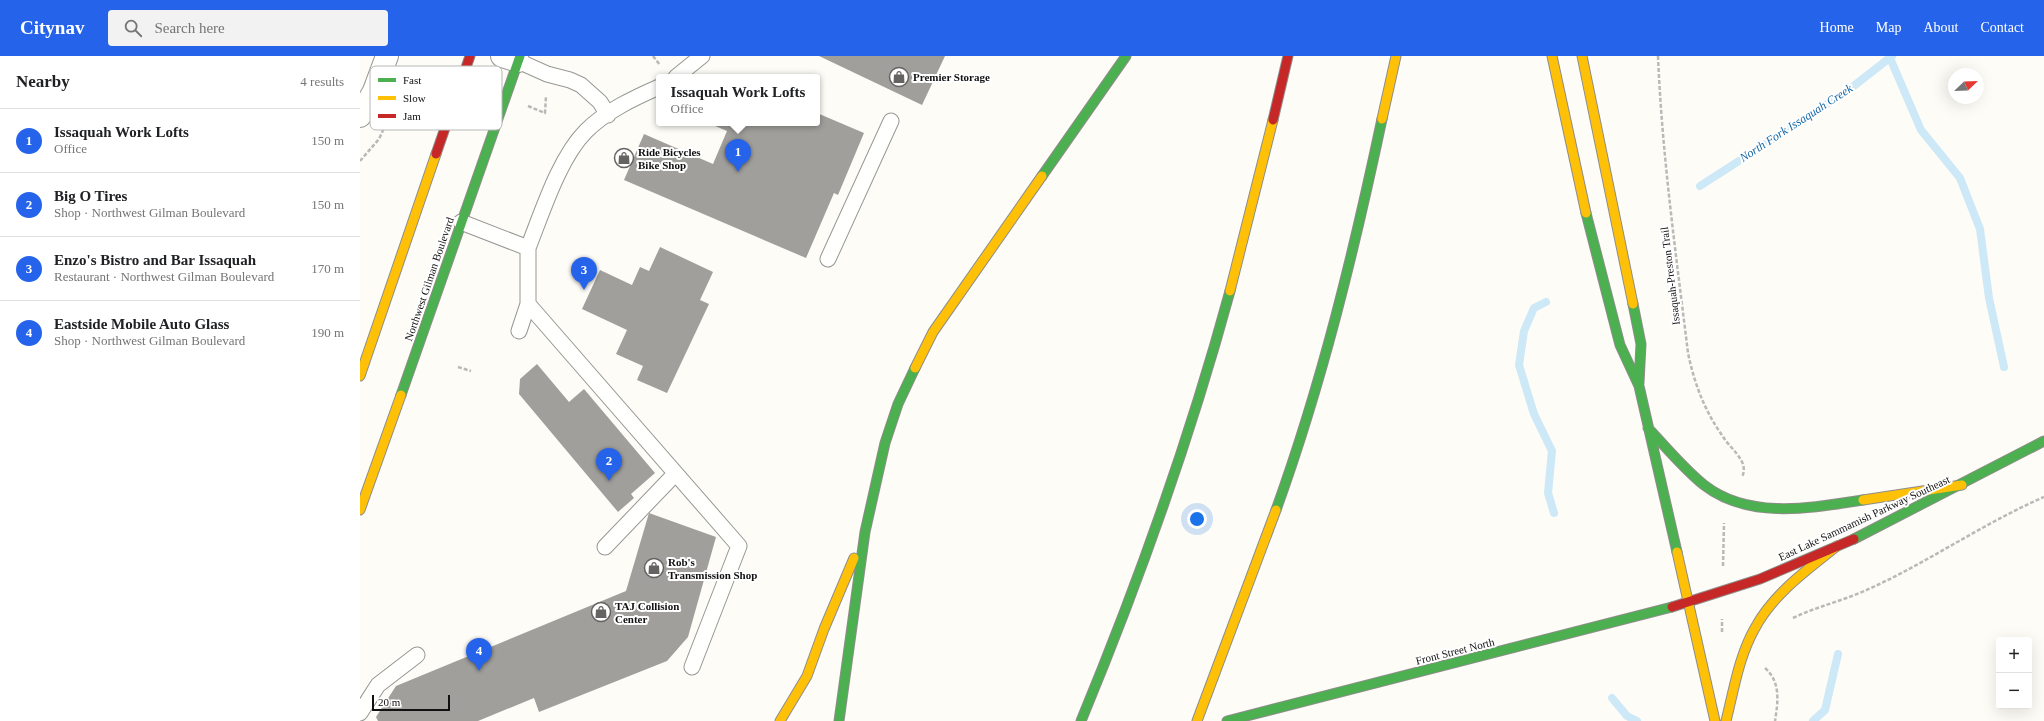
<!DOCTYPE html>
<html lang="en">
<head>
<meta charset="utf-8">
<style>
	:root { --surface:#fff; --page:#f2f2f2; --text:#202124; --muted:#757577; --line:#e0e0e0; --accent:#2563eb }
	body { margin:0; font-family:"Times New Roman",serif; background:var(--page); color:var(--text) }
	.controls { position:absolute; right:12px; bottom:12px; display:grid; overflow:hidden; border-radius:4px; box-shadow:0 4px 16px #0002 }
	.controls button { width:36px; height:36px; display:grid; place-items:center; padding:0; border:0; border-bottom:1px solid var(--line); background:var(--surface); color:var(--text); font:20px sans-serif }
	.compass { position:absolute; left:1588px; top:12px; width:36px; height:36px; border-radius:50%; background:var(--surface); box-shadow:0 4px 16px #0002; rotate:67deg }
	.scale { position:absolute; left:12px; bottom:10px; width:78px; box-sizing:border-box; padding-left:4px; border:2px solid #111; border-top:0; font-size:11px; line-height:14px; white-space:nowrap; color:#111; -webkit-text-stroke:3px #fff; paint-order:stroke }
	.you { position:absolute; left:837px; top:463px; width:14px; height:14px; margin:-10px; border:3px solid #fff; border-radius:50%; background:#1a73e8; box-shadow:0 0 0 6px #1a73e833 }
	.badge { display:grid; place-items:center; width:26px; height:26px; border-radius:50%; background:var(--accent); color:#fff; font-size:13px; font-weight:700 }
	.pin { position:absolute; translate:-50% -33px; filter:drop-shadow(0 1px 2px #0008) }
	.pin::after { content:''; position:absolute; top:21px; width:14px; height:12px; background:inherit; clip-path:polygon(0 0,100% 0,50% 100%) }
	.popup { position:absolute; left:296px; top:18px; width:164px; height:52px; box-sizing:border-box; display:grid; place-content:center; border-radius:4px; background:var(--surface); filter:drop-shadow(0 1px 3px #0005); font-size:13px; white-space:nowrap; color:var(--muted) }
	.popup b { font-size:15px; color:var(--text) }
	.popup::after { content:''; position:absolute; left:50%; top:100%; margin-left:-8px; border:8px solid transparent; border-top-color:var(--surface) }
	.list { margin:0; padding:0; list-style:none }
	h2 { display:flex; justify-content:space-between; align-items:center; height:52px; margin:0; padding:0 16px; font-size:17px }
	h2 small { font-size:13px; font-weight:400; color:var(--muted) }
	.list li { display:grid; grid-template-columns:26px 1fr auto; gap:12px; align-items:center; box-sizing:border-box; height:64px; padding:0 16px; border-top:1px solid var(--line) }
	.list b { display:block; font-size:15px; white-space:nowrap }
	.list p { margin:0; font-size:13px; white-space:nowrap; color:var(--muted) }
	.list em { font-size:13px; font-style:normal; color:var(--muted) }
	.icon { flex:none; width:22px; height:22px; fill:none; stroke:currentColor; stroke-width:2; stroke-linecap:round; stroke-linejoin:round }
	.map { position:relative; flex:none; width:1684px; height:665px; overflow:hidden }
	header { display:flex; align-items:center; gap:24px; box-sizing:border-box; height:56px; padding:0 20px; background:var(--accent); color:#fff }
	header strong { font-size:19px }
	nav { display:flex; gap:22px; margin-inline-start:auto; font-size:14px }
	.search { width:280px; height:36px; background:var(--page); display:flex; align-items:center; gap:10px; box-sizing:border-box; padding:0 14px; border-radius:4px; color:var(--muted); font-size:15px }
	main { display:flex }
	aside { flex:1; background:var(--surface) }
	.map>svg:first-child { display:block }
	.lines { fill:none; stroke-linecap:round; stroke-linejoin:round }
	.stream { stroke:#cde8f7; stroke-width:8 }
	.building { fill:#a19f9c }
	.lane-casing { stroke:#979795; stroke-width:17 }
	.street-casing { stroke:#979795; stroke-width:24 }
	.fast-casing { stroke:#8e8d8b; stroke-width:11 }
	.slow-casing { stroke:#8e8d8b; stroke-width:11 }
	.jam-casing { stroke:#8e8d8b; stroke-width:11 }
	.path { stroke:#b9b9b8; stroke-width:2.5; stroke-dasharray:4 2; stroke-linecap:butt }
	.lane { stroke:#fffffe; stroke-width:15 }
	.street { stroke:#fffffe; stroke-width:22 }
	.fast { stroke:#4caf50; stroke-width:9 }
	.slow { stroke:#ffc107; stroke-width:9 }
	.jam { stroke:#c62828; stroke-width:9 }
	.labels { text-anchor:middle; stroke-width:4; stroke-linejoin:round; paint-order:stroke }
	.poi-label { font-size:11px; font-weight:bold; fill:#111; stroke:#fff; text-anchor:start }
	.street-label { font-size:11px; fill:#111; stroke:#fff }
	.water-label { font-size:12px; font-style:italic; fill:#1768a6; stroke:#fff }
	.key { fill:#fff; stroke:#b8b8b8; stroke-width:1 }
	.key-label { font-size:11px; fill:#111 }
</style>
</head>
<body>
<header>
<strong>Citynav</strong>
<div class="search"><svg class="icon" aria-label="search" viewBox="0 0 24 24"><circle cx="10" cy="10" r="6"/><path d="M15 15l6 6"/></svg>Search here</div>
<nav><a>Home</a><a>Map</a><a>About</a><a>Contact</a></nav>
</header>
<main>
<aside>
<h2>Nearby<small>4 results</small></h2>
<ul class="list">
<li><span class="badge">1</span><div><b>Issaquah Work Lofts</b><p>Office</p></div><em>150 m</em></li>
<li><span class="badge">2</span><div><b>Big O Tires</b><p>Shop · Northwest Gilman Boulevard</p></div><em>150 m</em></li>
<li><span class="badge">3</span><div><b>Enzo's Bistro and Bar Issaquah</b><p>Restaurant · Northwest Gilman Boulevard</p></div><em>170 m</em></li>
<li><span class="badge">4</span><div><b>Eastside Mobile Auto Glass</b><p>Shop · Northwest Gilman Boulevard</p></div><em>190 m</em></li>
</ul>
</aside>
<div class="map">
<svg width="1684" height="665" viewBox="0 0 1684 665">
	<rect width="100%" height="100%" fill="#fdfcf7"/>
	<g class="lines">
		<!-- stream -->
		<path class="stream" d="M1530,2L1561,74L1600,122L1620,173L1629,242L1644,311
			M1340,130L1486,36L1532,0
			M1186,246L1174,252L1164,275L1159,309L1174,358L1192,395L1188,437L1194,457
			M1252,642L1267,660L1277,665
			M1453,665L1465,654L1478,598"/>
	</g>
	<!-- building -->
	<path class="building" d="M459,0H585L562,49Z
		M457,57L504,77L478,139L474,137L446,202L264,124L284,78L353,108L367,75L348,67H457Z
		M300,191L353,216L340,244L349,248L307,337L277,324L283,310L256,298L267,274L222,253L240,214L272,229L280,211L289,215Z
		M177,308L209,346L224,333L295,417L271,438L274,442L258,456L159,338L160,323Z
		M289,457L356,481L328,581L307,605L179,656L174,642L118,665H18L16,661L36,630L266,535Z"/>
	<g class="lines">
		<defs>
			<path id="lane" d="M158,5L187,18L210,24L221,29L240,46L248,59
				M316,21L342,0
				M101,166L168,192C182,157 199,102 226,75C246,55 274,42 299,31
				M468,203L531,65
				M168,248L379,490L332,611
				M159,275L168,248V192
				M245,491L315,418
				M0,657L18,629L57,599"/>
			<path id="street" d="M142,0L158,5
				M0,60L14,35L27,0"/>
			<path id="fast" d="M682,120L766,0
				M1226,157L1260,289L1279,330L1317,496
				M1273,248L1281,288L1279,327
				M41,339L160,0
				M1288,372C1306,391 1323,412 1344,429C1389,464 1451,452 1503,444
				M916,454C962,327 994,195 1022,63
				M1494,483L1684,385
				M479,665L505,476L525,387L538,348L555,312
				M721,665C779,525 830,382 870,235
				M867,665L1312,551"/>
			<path id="slow" d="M1192,0L1226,157
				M1222,0L1273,248
				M1022,63L1036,0
				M870,235L913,64
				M555,312L573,276L682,120
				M0,320L76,98
				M1503,444L1602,429
				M0,454L41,339
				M1317,496L1355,665
				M420,665L447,620L464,573L494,502
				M837,665L916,454
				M1366,665C1374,633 1379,600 1395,572C1414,537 1447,514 1477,490"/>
			<path id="jam" d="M913,64L928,0
				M76,98L110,0
				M1312,551L1400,523L1494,483"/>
		</defs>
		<!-- lane casing -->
		<use href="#lane" class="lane-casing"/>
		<!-- street casing -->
		<use href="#street" class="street-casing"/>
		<!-- fast casing -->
		<use href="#fast" class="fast-casing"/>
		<!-- slow casing -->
		<use href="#slow" class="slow-casing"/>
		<!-- jam casing -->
		<use href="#jam" class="jam-casing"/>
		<!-- path -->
		<path class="path" d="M293,0L300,9
			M1298,0C1302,99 1316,198 1328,297C1334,326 1344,354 1362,379C1367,388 1376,395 1381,404C1384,409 1385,415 1382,421
			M46,24C53,9 59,7 71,19L78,14
			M168,50L185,57L186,40
			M0,105L19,83L25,70
			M98,311L111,315
			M1363,510L1364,467
			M1433,562C1458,550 1486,544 1511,532C1570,505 1624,467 1684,441
			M1362,576V563
			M1405,612C1421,626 1418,646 1415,665"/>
		<!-- lane -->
		<use href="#lane" class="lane"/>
		<!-- street -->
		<use href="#street" class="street"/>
		<!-- fast -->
		<use href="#fast" class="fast"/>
		<!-- slow -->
		<use href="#slow" class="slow"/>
		<!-- jam -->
		<use href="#jam" class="jam"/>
	</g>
	<!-- icons -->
	<defs>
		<symbol id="shop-ring" viewBox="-11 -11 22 22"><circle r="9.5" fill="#fff" stroke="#646362" stroke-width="1.5"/><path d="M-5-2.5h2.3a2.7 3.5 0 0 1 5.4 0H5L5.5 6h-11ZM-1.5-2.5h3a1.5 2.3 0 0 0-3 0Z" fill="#646362"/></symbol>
	</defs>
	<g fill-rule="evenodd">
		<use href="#shop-ring" x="528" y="10" width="22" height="22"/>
		<use href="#shop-ring" x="253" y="91" width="22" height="22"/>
		<use href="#shop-ring" x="283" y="501" width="22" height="22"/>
		<use href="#shop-ring" x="230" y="545" width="22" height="22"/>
	</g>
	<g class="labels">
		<!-- poi labels -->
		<g class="poi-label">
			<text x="553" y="25">Premier Storage</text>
			<text x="278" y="100">Ride Bicycles<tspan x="278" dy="13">Bike Shop</tspan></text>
			<text x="308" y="510">Rob's<tspan x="308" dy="13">Transmission Shop</tspan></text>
			<text x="255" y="554">TAJ Collision<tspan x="255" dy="13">Center</tspan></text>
		</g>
		<!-- street labels -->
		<g class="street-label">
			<text transform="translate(1310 220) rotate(-97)" y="4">Issaquah-Preston Trail</text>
			<text transform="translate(69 223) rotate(-71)" y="4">Northwest Gilman Boulevard</text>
			<text transform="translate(1504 462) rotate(-25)" y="4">East Lake Sammamish Parkway Southeast</text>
			<text transform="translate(1095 595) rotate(-14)" y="4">Front Street North</text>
		</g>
		<!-- water labels -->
		<g class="water-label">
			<text transform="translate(1436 67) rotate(-33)" y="4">North Fork Issaquah Creek</text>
		</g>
	</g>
	<!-- legend -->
	<rect x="10" y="10" width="132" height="64" rx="6" class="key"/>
	<rect x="18" y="22" width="18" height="4" fill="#4caf50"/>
	<rect x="18" y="40" width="18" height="4" fill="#ffc107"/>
	<rect x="18" y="58" width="18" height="4" fill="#c62828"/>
	<g class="key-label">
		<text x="43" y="28">Fast</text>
		<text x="43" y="46">Slow</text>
		<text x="43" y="64">Jam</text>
	</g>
</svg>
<div class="controls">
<button>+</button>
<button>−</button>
</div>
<svg class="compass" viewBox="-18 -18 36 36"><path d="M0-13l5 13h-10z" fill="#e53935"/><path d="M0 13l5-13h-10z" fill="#757577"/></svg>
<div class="scale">20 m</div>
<div class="you"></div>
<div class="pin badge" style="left:378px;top:116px">1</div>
<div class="popup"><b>Issaquah Work Lofts</b>Office</div>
<div class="pin badge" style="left:249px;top:425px">2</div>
<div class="pin badge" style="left:224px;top:234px">3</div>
<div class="pin badge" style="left:119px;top:615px">4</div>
</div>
</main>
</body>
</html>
